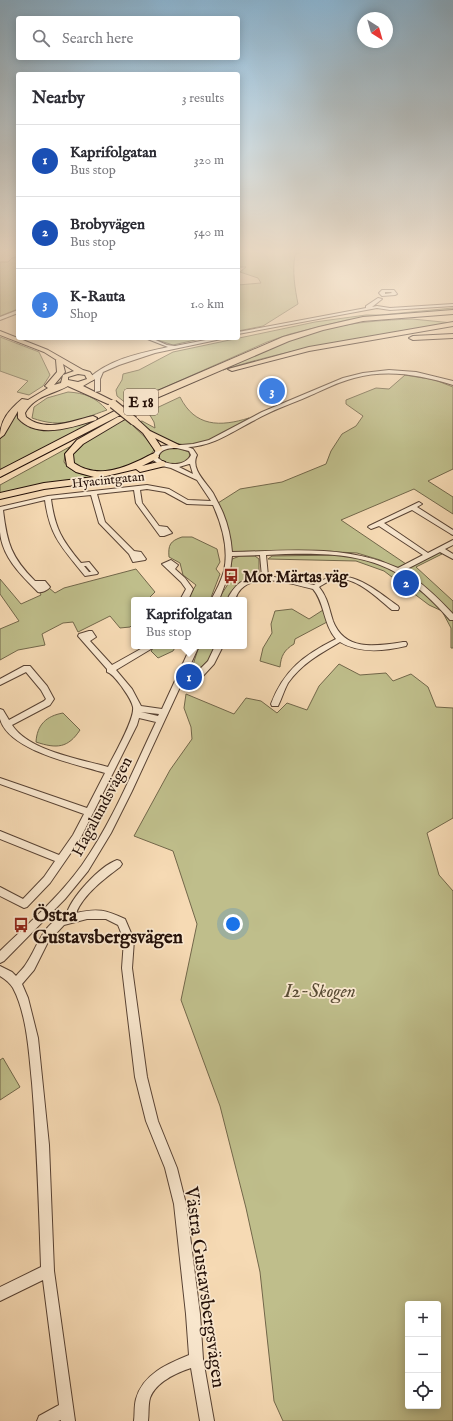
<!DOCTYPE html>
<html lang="en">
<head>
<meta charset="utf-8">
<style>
	:root { --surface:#fff; --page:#f2f2f3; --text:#2b2b33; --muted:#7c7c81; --line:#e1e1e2; --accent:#8f2418 }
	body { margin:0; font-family:"IM FELL English",serif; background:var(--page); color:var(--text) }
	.controls { position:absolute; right:12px; bottom:12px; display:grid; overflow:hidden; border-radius:4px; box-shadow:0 2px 10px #0003 }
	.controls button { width:36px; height:36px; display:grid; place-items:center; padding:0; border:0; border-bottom:1px solid var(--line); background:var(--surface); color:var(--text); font:20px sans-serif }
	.compass { position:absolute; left:357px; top:12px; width:36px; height:36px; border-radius:50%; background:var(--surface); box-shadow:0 2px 10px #0003; rotate:143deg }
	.you { position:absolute; left:233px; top:924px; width:14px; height:14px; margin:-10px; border:3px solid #fff; border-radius:50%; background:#1a73e8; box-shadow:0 0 0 6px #1a73e833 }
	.badge { display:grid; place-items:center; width:26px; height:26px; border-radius:50%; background:var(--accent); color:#fff; font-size:13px; font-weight:700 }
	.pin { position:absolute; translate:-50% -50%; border:2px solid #fff; box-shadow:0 1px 4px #0006 }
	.popup { position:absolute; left:131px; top:597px; width:116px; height:52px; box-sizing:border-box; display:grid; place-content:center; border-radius:4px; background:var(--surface); filter:drop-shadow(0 1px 3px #0005); font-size:13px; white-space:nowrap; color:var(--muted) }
	.popup b { font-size:15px; color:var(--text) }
	.popup::after { content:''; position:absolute; left:50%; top:100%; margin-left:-8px; border:8px solid transparent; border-top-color:var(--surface) }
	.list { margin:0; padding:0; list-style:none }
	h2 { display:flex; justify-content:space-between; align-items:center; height:52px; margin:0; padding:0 16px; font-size:17px }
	h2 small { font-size:13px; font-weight:400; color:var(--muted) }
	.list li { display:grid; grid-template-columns:26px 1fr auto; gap:12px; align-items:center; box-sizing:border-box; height:72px; padding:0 16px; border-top:1px solid var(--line) }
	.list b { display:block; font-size:15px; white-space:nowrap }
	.list p { margin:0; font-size:13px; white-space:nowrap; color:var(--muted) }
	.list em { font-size:13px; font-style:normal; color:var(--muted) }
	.icon { flex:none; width:22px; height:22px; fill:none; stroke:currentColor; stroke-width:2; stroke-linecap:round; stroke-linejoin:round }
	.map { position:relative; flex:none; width:453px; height:1421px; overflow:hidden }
	.search { position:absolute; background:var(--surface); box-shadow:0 2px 10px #0003; left:16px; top:16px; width:224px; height:44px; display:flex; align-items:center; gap:10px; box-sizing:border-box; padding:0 14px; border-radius:4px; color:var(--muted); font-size:15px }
	.panel { position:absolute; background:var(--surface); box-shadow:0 2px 10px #0003; left:16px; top:72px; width:224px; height:268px; border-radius:4px }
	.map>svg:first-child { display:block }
	.green { fill:#bfbe8b; stroke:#72674a; fill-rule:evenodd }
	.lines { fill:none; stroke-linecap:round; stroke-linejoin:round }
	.minor-casing { stroke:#584233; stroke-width:2 }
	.major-casing { stroke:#241008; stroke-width:2 }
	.highway-casing { stroke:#241008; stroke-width:2 }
	.minor { fill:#f9e7ce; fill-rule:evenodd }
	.major { fill:#f6dab4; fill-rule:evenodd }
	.highway { fill:#f6dab4; fill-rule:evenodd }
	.major-bridge-casing { stroke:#241008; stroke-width:10; stroke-linecap:butt }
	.major-bridge { stroke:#f6dab4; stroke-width:8 }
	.labels { text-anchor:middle; stroke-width:3.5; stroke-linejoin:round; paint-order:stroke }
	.far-street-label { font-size:13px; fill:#241008; stroke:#f9e7ce }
	.shield { fill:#f9e7ce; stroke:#645043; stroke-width:1 }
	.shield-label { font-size:15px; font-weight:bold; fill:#241008 }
	.poi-label { font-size:16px; font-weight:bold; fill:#241008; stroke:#f9e7ce; text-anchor:start }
	.street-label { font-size:16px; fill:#241008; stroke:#f9e7ce }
	.near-poi-label { font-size:19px; font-weight:bold; fill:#241008; stroke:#f9e7ce; text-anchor:start }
	.near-park-label { font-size:19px; font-style:italic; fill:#5a4d36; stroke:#f9e7ce }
	.near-street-label { font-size:19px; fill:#241008; stroke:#f9e7ce }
</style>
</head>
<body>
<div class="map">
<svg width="453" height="1421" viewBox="0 0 453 1421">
	<rect width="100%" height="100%" fill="#f6dab4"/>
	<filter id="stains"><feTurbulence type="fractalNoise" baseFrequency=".005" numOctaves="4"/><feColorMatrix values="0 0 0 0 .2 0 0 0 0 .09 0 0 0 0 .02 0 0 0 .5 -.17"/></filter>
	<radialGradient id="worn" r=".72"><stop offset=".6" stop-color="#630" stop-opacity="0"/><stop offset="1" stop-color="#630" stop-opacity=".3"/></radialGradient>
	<!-- green -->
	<path class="green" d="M238,250H305L295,255C292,271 295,289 298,304L263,326L238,331V285L261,283L258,278L240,272L246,267H238Z
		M18,256V309L0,316V262H8L12,258Z
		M453,308V311L347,320L290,334L267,342L127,404L117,396L116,390L122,380L123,374L139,370L173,352L315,322L366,315H380Z
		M412,319L453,323C376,336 297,346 223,370C257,354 293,336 330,328C357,322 385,320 412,319Z
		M0,337L39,352L50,375L43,386L29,395L17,392L28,381L0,371Z
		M151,338H204L173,345Z
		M405,375L435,380L453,387V469L428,481L453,497V514L414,489L341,520L406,564L397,569L380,560L357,553L338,552H231L218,503L240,489L282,482L326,464L331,451L342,434L356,426L363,416L346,404V400L376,388L389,389Z
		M61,381L63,383L17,411L16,415C32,439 74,426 96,420L0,471V439L12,415L23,404Z
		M68,392C85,393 95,397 107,410C78,420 63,429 32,418L34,407L47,398Z
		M180,397C195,427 220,427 249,418C202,445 187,460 139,422L142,421L155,428L154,422L148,412Z
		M126,419L153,445L154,450C146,463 119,472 104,473C96,474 87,471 79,470L71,459C77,439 109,428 126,419Z
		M73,445L65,454L64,462C73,475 88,476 102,476L0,494V485Z
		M176,447L189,452L190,457C184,466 168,466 160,459L159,456L163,450Z
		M182,537H192L217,549L220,562L216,569L220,574L210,600H187L196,585L183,575L180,563L169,557C168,545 170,541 182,537Z
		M439,552L442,554L416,567L453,601V614L405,574V569Z
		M340,555L355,557L378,563L395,572L435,602L453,620V648H451V628L442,611L429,605L384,571L356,561L268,559L272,556Z
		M240,556H255L259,559V574C247,578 230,586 227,600H218L228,584L232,559Z
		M136,569L155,592L147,600H134V623L130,627L120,628L110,616L78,632L73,622L63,623L42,634L45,645L18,650L0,660V629L19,621L0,594V579L21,604L41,595L40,593L49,588L55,593L64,588Z
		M292,609L309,619L323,610L327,622L295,639L294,644C284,650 281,656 280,667L260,661L263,648L272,633L271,624L275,611Z
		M155,646H176L173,651L158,658L151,651Z
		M199,646H216C213,656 201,671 191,671Z
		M339,664L360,675L386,673L393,681L411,674L428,687L436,707L453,708V818L427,833L439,875L453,891V1421H283L274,1401L260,1272L246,1208L220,1106L181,1000L197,924L173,851L134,836L170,770L192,739L191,727L184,708L186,694L234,714L246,698L261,701L277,713L287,703L307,710L319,686ZM408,1304H438V1406H408Z
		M63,713L80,730C68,748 57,749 36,742C37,725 46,716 63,713Z
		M3,1058L20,1087L0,1100V1060Z"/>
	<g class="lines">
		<defs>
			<path id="minor" d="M382,290H394L397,294L395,295L382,296L379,293ZM385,292H391L392,293L385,294Z
				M378,298L382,299L372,307L377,306L390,308L453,304V306L390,310L377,308L238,334V332L366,308V306Z
				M18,310V313L0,320V317Z
				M145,338H151L167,345L175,346L216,338H226L155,353L119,365L103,372L100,379V391L95,392V379L91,381L88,379C109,359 141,353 168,347Z
				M389,370L416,372L453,381V385C420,375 388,369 354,378C338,382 323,390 309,396C291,404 272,410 255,420C233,431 214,446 188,447L193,449L197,455C190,469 206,482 213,493C216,499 220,506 223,513C228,525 231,538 232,552C289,551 345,544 398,568L423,555L379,526L371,529L368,527L369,526L419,502L422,504L417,507L453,530V535L451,534L412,510L384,523L428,553L453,540V545L445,549L453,554V559L440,552L403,571C422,582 438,598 453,614V620H450C434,602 416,584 395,572C357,551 309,553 266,555L268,576L280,578L314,585C346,563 371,587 398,606L399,608L398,610H392C377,598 357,577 336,579C329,580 324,584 319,587C328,598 329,609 333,621C345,652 377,646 403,642H406L407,644L406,646C385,651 360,654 340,642C321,653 301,664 288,683C284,690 282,698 278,706H272L271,704C284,670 304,655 336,639C323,624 325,603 313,589C292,584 258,572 241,589C238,592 236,596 235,600H227C236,583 242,578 262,577L260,555L232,556L230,571L219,600H211C216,591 221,581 224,571C229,549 222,525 213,505L187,504L165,492L147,489L140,490L142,503L159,526L167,527L172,533L164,536H160L136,503L134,490L97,494L105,522L134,551L141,552L146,559L145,560L133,562L129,554L99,523L91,495L51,499C55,529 62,540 81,563L89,562L98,573L97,574L85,576C63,548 50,538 45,500L3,510C7,543 11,557 35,581H45L50,587C48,590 42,593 38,592C21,575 2,557 0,532C0,524 0,515 0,507L48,496L147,485L169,489L188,500L211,501L197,480L171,468L162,466L153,460L152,456L157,449L162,446L170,445H181L193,444L209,440L262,412L343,378L363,373ZM177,448L189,451L191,455C185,467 167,466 158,458C159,449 169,448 177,448ZM190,464L193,474L179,467L189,464ZM84,566H86L91,572H89Z
				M171,560L178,565L175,569L185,578L193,589L188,600H180L186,589L181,582L162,564Z
				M89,631H92L96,637L90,641L112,665L146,646H156L116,670L132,689L141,706L162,709L191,646H199L132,791L111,833L88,871L65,899L4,961L0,963V951C28,924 59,897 82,865C113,821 133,770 156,722L139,718L137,725L79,841L50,883L27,907L24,908L0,896V887L23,899L44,877L55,861L0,839V831L59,855L73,835L84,814L0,784V778L87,808L105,773C76,764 9,751 0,719C0,716 0,712 0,709L3,710L9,720L44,701L46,699L41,690L26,672L0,685V679L24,666H30L47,686L54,699L50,705L12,725C29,751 80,759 108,767C114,755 135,719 133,707C131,699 126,693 122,687C118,682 113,674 107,672V669L78,636L79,634ZM141,712L159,714L158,716Z
				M215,646H223L214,664L203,676H197L196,674L197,672L208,661Z
				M117,860L120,861L122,864L120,867C104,879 84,894 76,913C98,908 106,910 125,919L134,940L132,968L147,1077L158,1121L177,1168L186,1204L200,1314L203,1359L214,1421H200L191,1368C176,1373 156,1382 150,1398C148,1405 149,1414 148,1421H134C135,1414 134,1406 136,1399C143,1374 167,1364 189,1355L186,1314L174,1204L165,1168L146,1121L135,1077L122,968L124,940L118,925L106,919H87L64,925L48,942L34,970L22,984L28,998L38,1038L49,1145L54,1271L75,1421H61V1420L58,1421H37L39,1416L59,1405L43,1280L0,1301V1287L41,1267C39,1206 37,1144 32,1083C29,1054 27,1014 13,988C10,983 5,979 0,976V966L12,972L16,976C19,972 24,968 26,964C38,947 43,921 66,916C70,898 100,866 117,860Z"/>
			<path id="major" d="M0,331L48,350L83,370L90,372L95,379L83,386L115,402L108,404L61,383L63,375L74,371L44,352L0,335ZM78,374L85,375L87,379L78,382L68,380V377Z
				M131,419H137L150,431L181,446L174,448L155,438L163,450L156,452L143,433L131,423Z"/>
			<path id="highway" d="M453,310V314L363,321L323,330L289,341L138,406L0,477V470L132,402L283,337L319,327L363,317Z
				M453,322V326L309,351L232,371L228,369L309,347Z
				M453,334V338L413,340L409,338L413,336Z
				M56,360H62L65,372L54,385L68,381L72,383C59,394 36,393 25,413L26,417C46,433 71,421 93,416L97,418L96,420C73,427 37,440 18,418V411L4,435L0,438C0,420 9,410 22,399L28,400L48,388L45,386L57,372Z
				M118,417H121L125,419L83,444L73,454L74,463C94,477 117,471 138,461C143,459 149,455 155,453L159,456L158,458L142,466L162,461L165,462V466L140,472L136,469L102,477L104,479L99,482L44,489L0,499V493L44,483L94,477L76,472L67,466L65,454L77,440Z"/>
		</defs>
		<!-- minor casing -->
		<use href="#minor" class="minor-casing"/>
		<!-- major casing -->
		<use href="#major" class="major-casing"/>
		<!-- highway casing -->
		<use href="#highway" class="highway-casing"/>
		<!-- minor -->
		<use href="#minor" class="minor"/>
		<!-- major -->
		<use href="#major" class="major"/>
		<!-- highway -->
		<use href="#highway" class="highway"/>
		<defs>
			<path id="major-bridge" d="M113,404L134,421"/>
		</defs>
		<!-- major-bridge casing -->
		<use href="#major-bridge" class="major-bridge-casing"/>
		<!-- major-bridge -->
		<use href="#major-bridge" class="major-bridge"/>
	</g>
	<!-- sky -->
	<linearGradient id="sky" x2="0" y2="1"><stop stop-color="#8bb6d4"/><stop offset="0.56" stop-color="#fbeedd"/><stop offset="1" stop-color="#fbeedd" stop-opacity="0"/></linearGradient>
	<rect width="453" height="449" fill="url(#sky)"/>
	<!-- icons -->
	<defs>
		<symbol id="bus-bare" viewBox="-9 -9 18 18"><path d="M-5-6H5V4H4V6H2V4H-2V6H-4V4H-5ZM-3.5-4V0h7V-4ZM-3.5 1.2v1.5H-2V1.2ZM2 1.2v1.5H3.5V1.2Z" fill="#8f2418" stroke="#f9e7ce" stroke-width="2.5" paint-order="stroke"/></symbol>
	</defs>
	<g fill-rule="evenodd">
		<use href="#bus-bare" x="220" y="565" width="22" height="22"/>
		<use href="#bus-bare" x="10" y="914" width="22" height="22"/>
	</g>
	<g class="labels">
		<!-- far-street labels -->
		<g class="far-street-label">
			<text transform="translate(108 479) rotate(-6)" y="5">Hyacintgatan</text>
		</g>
		<!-- shield labels -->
		<rect class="shield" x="124" y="389" width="34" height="26" rx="3"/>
		<g class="shield-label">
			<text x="141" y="407">E 18</text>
		</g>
		<!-- poi labels -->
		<g class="poi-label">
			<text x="243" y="582">Mor Märtas väg</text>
		</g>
		<!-- street labels -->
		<g class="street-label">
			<text transform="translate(101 806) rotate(-62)" y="6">Hagalundsvägen</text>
		</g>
		<!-- near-poi labels -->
		<g class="near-poi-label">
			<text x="33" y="921">Östra<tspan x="33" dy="22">Gustavsbergsvägen</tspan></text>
		</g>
		<!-- near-park labels -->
		<g class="near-park-label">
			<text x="320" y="997">I2-Skogen</text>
		</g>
		<!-- near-street labels -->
		<g class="near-street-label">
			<text transform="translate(206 1287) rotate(82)" y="7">Västra Gustavsbergsvägen</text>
		</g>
	</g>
	<rect width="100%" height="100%" filter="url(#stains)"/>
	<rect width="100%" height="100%" fill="url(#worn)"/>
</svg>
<div class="controls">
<button>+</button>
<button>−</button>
<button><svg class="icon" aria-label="locate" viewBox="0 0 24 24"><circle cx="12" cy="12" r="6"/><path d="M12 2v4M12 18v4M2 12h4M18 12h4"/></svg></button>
</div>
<svg class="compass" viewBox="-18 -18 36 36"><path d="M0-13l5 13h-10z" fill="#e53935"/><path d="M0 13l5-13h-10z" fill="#7c7c81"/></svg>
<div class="you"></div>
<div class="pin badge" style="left:189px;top:677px;background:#1a4fb4">1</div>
<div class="popup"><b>Kaprifolgatan</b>Bus stop</div>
<div class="pin badge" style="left:406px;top:583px;background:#1a4fb4">2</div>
<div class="pin badge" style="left:272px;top:391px;background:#3f7fe0">3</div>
<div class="search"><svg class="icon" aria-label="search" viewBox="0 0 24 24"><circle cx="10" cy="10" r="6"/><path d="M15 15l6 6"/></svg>Search here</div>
<section class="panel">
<h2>Nearby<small>3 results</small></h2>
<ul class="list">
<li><span class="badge" style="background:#1a4fb4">1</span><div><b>Kaprifolgatan</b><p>Bus stop</p></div><em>320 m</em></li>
<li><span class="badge" style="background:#1a4fb4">2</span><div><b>Brobyvägen</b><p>Bus stop</p></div><em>540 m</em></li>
<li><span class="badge" style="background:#3f7fe0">3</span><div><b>K-Rauta</b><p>Shop</p></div><em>1.0 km</em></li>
</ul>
</section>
</div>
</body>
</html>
